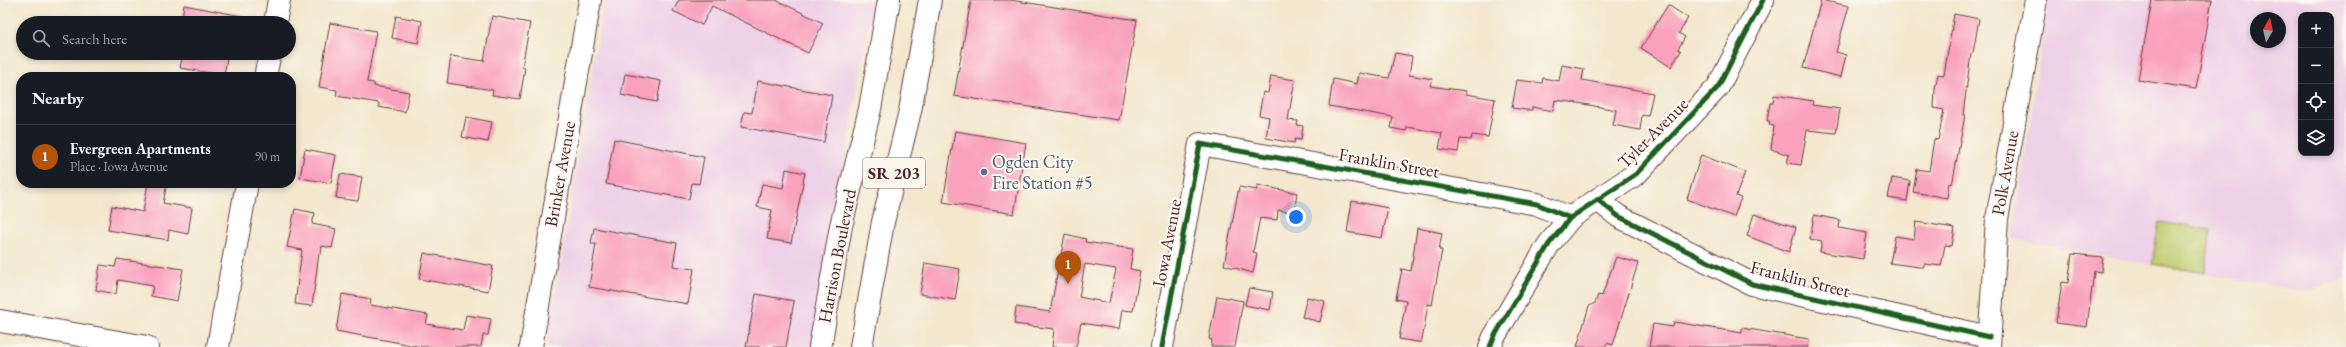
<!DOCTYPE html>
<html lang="en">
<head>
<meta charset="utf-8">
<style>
	:root { --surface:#171b24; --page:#242831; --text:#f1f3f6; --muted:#9ea1a6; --line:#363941; --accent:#b45309 }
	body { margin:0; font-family:"EB Garamond",serif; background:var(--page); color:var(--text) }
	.controls { position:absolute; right:12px; top:12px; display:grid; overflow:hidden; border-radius:8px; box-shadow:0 2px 6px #0003 }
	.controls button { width:36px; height:36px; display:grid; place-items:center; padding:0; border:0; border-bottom:1px solid var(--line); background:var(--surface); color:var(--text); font:20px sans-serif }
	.compass { position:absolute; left:2250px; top:12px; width:36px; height:36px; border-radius:50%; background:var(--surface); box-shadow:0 2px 6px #0003; rotate:9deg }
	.you { position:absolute; left:1296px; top:217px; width:14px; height:14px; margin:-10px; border:3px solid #fff; border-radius:50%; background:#1a73e8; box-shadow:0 0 0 6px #1a73e833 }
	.badge { display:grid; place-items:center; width:26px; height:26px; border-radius:50%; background:var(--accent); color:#fff; font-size:13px; font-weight:700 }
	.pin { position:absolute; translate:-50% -33px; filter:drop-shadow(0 1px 2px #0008) }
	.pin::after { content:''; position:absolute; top:21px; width:14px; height:12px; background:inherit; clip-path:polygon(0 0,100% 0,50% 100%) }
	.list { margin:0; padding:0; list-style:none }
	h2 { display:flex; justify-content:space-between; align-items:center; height:52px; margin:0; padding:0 16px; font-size:17px }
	h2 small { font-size:13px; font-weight:400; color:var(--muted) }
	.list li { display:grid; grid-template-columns:26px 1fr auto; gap:12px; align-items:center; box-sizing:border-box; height:64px; padding:0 16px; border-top:1px solid var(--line) }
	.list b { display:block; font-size:15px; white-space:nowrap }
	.list p { margin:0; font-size:13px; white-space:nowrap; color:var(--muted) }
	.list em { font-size:13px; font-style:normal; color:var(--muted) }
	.icon { flex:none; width:22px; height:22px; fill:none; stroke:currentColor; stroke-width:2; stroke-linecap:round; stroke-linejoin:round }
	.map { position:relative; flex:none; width:2346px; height:347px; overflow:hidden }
	.search { position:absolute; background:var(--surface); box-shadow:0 2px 6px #0003; left:16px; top:16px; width:280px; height:44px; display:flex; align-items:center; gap:10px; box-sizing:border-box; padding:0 14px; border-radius:22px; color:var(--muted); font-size:15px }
	.panel { position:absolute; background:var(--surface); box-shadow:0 2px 6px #0003; left:16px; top:72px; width:280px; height:116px; border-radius:16px }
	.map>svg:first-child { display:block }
	.built { fill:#eed0e7; fill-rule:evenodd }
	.green { fill:#bdcc6e; stroke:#84764c }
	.building { fill:#f9a1bd; fill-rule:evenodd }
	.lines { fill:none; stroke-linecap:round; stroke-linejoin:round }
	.minor-casing { stroke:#633d43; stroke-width:24 }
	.major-casing { stroke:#633d43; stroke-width:24 }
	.minor { stroke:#fff; stroke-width:22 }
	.major { stroke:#fff; stroke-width:22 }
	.cycleway-casing { stroke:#fbf7ec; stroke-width:8 }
	.cycleway { stroke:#1b5e20; stroke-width:5 }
	.service-dot { fill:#5c6f8a; stroke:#fbf7ec; stroke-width:1.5 }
	.labels { text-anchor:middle; stroke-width:4; stroke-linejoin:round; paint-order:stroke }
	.shield { fill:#fbf7ec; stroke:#7f6065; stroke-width:1 }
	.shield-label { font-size:17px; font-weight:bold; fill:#4a1f2b }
	.street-label { font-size:18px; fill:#4a1f2b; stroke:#fbf7ec }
	.service-label { font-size:18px; fill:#4e5e75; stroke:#fbf7ec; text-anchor:start }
</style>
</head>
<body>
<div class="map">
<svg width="2346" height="347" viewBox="0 0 2346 347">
	<rect width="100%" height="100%" fill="#fbf7ec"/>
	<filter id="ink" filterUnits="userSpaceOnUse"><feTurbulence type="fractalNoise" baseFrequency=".025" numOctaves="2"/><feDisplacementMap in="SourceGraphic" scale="8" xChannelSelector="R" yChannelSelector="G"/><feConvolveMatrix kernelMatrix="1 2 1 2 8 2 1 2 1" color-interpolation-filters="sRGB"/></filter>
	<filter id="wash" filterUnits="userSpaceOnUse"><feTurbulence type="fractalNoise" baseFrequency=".012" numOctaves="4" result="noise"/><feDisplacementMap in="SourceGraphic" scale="16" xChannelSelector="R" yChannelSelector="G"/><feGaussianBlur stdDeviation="0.9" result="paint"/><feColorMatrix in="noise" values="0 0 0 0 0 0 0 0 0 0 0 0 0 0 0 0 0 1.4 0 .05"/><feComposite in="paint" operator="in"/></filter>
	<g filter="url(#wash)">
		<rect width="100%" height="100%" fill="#f3e7cd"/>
		<!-- built -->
		<path class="built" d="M604,0H873L812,347H547Z
			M2049,0H2346V279L2305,292L2012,239ZM2301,15H2331V153H2301ZM2256,18H2280V42H2256Z"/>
		<!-- green -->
		<path class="green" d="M2159,222L2211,230L2205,273L2152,264Z"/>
		<g id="blocks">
			<!-- building -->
			<path class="building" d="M679,0H776L823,23L808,53L712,6L702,25L673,11Z
				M971,0H1010L1137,20L1119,120L954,96Z
				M1821,0L1849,6L1836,52L1846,55L1841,77L1803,68Z
				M2152,0H2212L2196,89L2138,80Z
				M184,5L242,16L241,23H181Z
				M1668,5L1688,18L1679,33L1685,37L1678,49L1681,51L1671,67L1641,48Z
				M1954,14L1979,19L1973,53H1971L1963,115H1965L1953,180L1952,184L1949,183L1947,198L1913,192L1917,169L1929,171L1934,139L1938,140L1944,110L1934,108L1935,89L1938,74L1944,75Z
				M396,16L422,21L418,43L392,38Z
				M492,16L530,23L522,67H525L520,99L492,95L493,90L447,83L451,56L484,61Z
				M330,23L376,31L367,82L374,83V86L409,92L405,112L379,107V103L336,96L337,90L319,87Z
				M183,53H228L224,75L180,68Z
				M1395,53L1412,56L1409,75L1432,79L1430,86L1466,91V94L1495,99L1488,137L1472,135L1471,140L1460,139L1458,152L1439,149L1442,133L1407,127L1406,131L1391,128L1393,117L1329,106L1333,79L1357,84L1359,73L1389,78Z
				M1562,65L1584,69L1582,80L1653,93L1648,116L1642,115L1640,130L1613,125L1616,110L1578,103L1555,100L1553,111L1532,107V110H1526L1512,108L1517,80L1542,83L1543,78L1559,81Z
				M625,74L661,81L657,102L621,95Z
				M1271,76L1295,80L1288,120L1298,121L1297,125L1303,126L1301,140L1295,139L1294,143L1266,138L1269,117L1259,115L1263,92L1268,93Z
				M758,81L832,95L824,142L741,127L744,112L752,113Z
				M1774,95L1813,101L1812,105L1840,109L1836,133L1807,130L1801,165L1787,163L1789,155L1771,149L1774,126L1769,125L1770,121H1767L1770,103H1773Z
				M466,117L492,122L488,142L462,137Z
				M955,131L1026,143L1014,214L943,202Z
				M614,139L704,157L699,184L692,183L689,199L606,184Z
				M305,149L336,155L331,183L300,178Z
				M1701,155L1745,172L1736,196L1741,198L1734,217L1687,199Z
				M786,169L805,173L791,243L767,239L772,210L757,207L762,184L783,188Z
				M340,174L362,177L358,201L336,198Z
				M1892,178L1910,181L1907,201L1888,198Z
				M148,183H167L163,203L192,208L188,234L169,230L168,240L108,230L112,206L143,212Z
				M1257,185L1297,193L1294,213L1278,210L1277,220L1260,218L1253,252L1257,253L1253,273L1224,265L1239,187L1257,190Z
				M1352,201L1388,208L1382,238L1347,232Z
				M295,209L315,213L312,224L336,229L332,248L322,246L321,254L319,253L312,306L295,304L302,250L287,247Z
				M1754,214L1796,227L1789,252L1747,236Z
				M1814,215L1840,220L1839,228L1867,233L1863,259L1820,252L1822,241L1810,239Z
				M1916,222L1955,228L1952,246L1945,245L1941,266L1924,264V267H1919L1890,263L1895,236L1914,239Z
				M594,228L677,243L673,266L694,269L688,304L589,287L596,244H591Z
				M1417,228L1442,233L1439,250H1442L1432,305L1428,304L1423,335L1421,342H1417L1399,339L1406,301L1396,299L1402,269L1411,271Z
				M1065,234L1086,239L1085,242L1133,249L1130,269L1140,271L1133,311L1122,310L1119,329L1081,323L1076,347H1052L1054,329L1014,324L1016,307L1050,312ZM1085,264L1116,269L1109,303L1079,297Z
				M424,253L493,266L488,291L419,279Z
				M2072,254L2103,257L2101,272L2094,271L2087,327L2056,323L2062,282L2068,283Z
				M1616,257L1638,263L1613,345L1607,343L1605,347H1577L1589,306L1595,303L1598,295L1602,296Z
				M117,259L183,269L177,301L151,296L153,286L118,280L116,294L96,290L100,265L115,267Z
				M925,263L960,269L955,300L920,294Z
				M1249,288L1273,292L1270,310L1245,305Z
				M342,294L371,299L370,305L428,315L426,324L437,326L463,330L466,315L491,319L488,335H483L481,347H422L336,331Z
				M756,294L794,301L786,347H746Z
				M1217,296L1243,301L1235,347H1211L1212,340L1209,339Z
				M1307,297L1325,301L1320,322L1302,317Z
				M1674,322L1742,333V328L1809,339L1808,347H1649L1653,324L1673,327Z"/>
		</g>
	</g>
	<g filter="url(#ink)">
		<use href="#blocks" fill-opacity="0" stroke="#633d43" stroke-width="1"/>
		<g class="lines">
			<defs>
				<path id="minor" d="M275,23L279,0
					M265,77L270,53
					M1598,200L1618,216L1752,284L1989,337
					M0,321L147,347
					M218,347L247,183
					M531,347L590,0
					M1162,347L1200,144L1537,204L1570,218
					M1490,347L1494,337L1549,244L1570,218L1636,174L1718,87L1763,0
					M1989,347L1997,219L2036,0"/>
				<path id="major" d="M820,347L841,226L870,109L889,0
					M861,347L883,222L910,111L930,0"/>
			</defs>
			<!-- minor casing -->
			<use href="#minor" class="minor-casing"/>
			<!-- major casing -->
			<use href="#major" class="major-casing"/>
			<!-- minor -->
			<use href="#minor" class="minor"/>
			<!-- major -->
			<use href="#major" class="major"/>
			<defs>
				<path id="cycleway" d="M1598,200L1618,216L1752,284L1989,337
					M1162,347L1200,144L1537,204L1570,218
					M1490,347L1494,337L1549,244L1570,218L1636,174L1718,87L1763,0"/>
			</defs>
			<!-- cycleway casing -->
			<use href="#cycleway" class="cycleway-casing"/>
			<!-- cycleway -->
			<use href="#cycleway" class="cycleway"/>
		</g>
	</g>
	<!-- markers -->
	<circle class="service-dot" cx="984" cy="172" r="4"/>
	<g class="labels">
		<!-- shield labels -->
		<rect class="shield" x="863" y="158" width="62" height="30" rx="3"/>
		<g class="shield-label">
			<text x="894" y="179">SR 203</text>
		</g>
		<!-- street labels -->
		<g class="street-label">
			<text transform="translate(1653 133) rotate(-45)" y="6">Tyler Avenue</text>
			<text transform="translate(1389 163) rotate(10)" y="6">Franklin Street</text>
			<text transform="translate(2005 173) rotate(-80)" y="6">Polk Avenue</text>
			<text transform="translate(560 174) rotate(-80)" y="6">Brinker Avenue</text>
			<text transform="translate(1167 243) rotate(-79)" y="6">Iowa Avenue</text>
			<text transform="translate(837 256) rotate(-79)" y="6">Harrison Boulevard</text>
			<text transform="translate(1800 279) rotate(14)" y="6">Franklin Street</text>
		</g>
		<!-- service labels -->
		<g class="service-label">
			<text x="992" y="168">Ogden City<tspan x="992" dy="21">Fire Station #5</tspan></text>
		</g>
	</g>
</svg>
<div class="controls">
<button>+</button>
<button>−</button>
<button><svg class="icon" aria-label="locate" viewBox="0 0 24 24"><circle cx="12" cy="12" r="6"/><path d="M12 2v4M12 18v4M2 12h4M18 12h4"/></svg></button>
<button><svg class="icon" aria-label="layers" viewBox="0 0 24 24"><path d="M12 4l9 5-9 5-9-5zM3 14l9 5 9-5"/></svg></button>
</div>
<svg class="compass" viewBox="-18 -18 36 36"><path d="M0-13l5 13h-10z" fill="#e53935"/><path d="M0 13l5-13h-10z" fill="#9ea1a6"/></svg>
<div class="you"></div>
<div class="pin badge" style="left:1068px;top:284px">1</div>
<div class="search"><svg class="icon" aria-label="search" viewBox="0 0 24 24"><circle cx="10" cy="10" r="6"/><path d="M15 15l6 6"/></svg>Search here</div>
<section class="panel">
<h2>Nearby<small></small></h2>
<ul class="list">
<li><span class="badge">1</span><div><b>Evergreen Apartments</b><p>Place · Iowa Avenue</p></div><em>90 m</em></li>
</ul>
</section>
</div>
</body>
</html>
